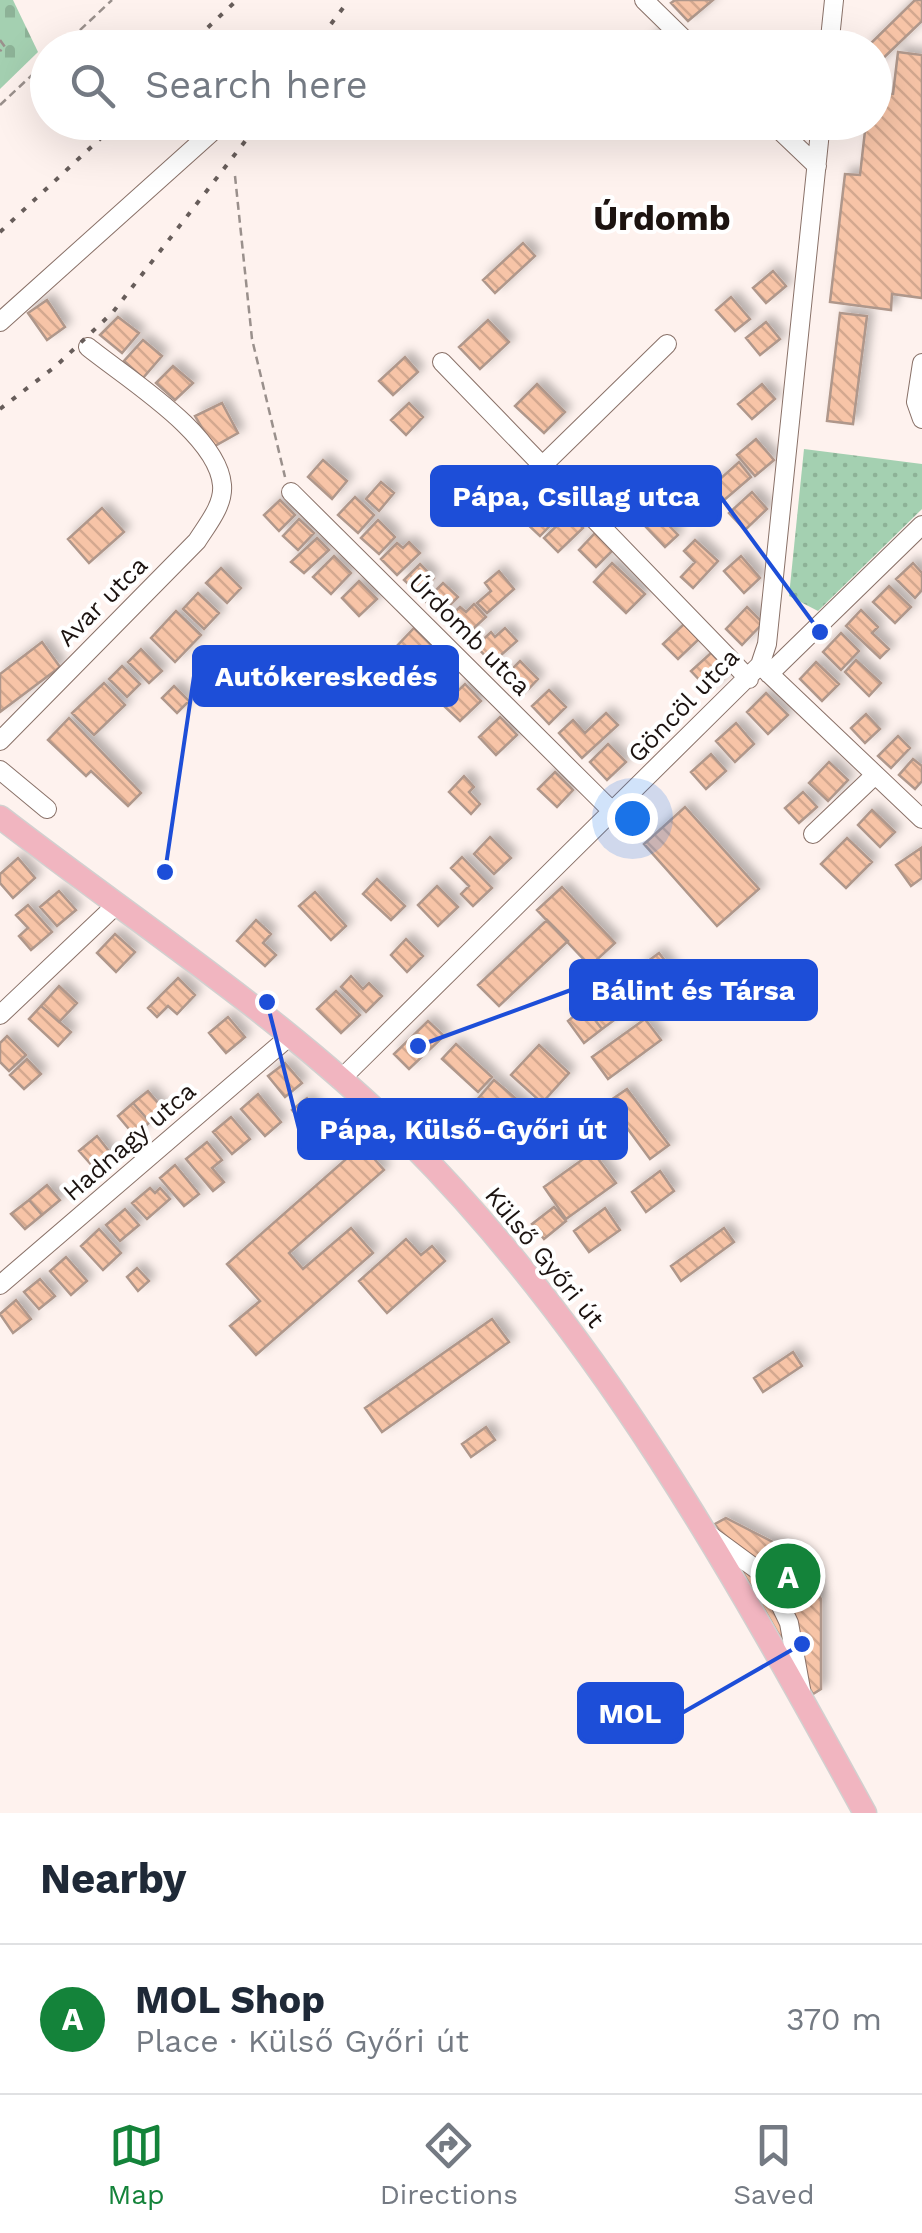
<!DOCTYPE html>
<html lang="en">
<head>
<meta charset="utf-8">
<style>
	:root { --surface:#fff; --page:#f6f6f7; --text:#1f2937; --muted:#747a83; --line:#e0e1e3; --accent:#14833a }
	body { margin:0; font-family:"Work Sans",sans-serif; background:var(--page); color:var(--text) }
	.you { position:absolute; left:632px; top:818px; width:35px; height:35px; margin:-25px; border:8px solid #fff; border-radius:50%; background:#1a73e8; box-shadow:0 0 0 15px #1a73e833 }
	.badge { display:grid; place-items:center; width:65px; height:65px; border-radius:50%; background:var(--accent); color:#fff; font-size:32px; font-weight:700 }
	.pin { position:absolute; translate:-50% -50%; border:5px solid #fff; box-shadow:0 2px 10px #0006 }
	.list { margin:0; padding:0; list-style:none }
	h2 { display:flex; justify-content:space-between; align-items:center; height:130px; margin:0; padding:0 40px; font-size:42px }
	h2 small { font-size:32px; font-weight:400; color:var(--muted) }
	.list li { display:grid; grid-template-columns:65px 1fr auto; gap:30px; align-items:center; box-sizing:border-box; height:150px; padding:0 40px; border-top:2px solid var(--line) }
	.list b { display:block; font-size:38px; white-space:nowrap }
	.list p { margin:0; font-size:32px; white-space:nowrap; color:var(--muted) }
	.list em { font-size:32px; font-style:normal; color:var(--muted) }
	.icon { flex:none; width:55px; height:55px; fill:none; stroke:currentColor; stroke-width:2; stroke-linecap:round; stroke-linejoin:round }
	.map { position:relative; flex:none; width:922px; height:1813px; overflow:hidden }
	.search { position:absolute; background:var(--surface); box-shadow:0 10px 40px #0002; left:30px; right:30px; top:30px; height:110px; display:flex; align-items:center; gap:25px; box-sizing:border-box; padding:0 35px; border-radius:55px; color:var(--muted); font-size:38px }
	.sheet { height:280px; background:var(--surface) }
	nav { display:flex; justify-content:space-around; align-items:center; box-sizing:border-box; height:140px; border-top:2px solid var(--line); background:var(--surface); font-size:28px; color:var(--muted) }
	nav a { display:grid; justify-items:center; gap:5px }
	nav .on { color:var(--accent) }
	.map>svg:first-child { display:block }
	.grass { fill:url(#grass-dots) }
	.cemetery { fill:url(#cemetery-stones) }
	.building { fill:url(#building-back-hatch); stroke:#af978b; stroke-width:2.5; filter:url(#shadow) }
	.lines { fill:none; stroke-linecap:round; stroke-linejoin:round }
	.minor-casing { stroke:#897168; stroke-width:20 }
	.major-casing { stroke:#d2d0cf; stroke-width:25 }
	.path { stroke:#9a908c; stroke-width:2.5; stroke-dasharray:8 5; stroke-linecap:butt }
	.minor { stroke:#fff; stroke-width:18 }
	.major { stroke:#f1b5c0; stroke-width:22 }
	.rail { stroke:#675d5a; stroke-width:4; stroke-dasharray:5 10; stroke-linecap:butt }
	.labels { text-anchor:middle; stroke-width:8; stroke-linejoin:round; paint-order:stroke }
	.street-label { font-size:25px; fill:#1c1310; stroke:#fff }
	.district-label { font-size:35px; font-weight:bold; fill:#1c1310; stroke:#fff }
	.leader { fill:none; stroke:#1d4ed8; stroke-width:4 }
	.callout-dot { fill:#1d4ed8; stroke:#fff; stroke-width:4 }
	.callout { fill:#1d4ed8; stroke:#1d4ed8; stroke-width:4 }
	.callout-label { font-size:28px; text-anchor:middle; font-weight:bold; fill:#fff }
</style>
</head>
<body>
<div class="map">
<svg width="922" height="1813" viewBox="0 0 922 1813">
	<defs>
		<pattern id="grass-dots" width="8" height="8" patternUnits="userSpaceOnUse" patternTransform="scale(2.5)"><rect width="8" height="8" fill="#a4d0b1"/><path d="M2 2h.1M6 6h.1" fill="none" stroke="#8db297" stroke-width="1.8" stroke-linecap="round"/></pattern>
		<pattern id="cemetery-stones" width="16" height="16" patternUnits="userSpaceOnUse" patternTransform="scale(2.5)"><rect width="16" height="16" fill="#a4d0b1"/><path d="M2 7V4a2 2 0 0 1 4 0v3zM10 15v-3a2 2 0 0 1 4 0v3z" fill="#8db297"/></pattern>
		<pattern id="building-back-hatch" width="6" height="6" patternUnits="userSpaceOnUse" patternTransform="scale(2.5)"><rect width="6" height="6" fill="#f7c4a7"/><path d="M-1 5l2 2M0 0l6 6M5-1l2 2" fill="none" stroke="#d3a88f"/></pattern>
		<filter id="shadow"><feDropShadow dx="6" dy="-6" stdDeviation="5" flood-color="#0004"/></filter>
	</defs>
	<rect width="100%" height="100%" fill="#fef2ee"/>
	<!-- grass -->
	<path class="grass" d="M804,449L922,464V509L818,611L789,596Z"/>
	<!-- cemetery -->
	<path class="cemetery" d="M0,0H13L38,52L0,89Z"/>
	<!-- building -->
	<path class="building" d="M675,0H713L688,21L671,3Z
		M915,0H922V21L874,67V48H866Z
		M663,29L681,46L642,48Z
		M898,52L922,55V298L892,294L891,310L830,302L845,174L860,175L866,122H874V92L893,94Z
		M523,243L535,256L495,293L483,280Z
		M773,271L786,286L766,303L753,288Z
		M731,297L750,319L735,331L716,310Z
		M47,300L65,327L47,340L28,313Z
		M840,313L867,316L853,424L827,421Z
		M118,317L139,333L122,353L100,335Z
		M488,320L509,342L480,369L459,347Z
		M766,322L780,339L760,355L746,338Z
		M143,340L162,356L143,378L124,361Z
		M405,357L418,372L393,395L379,381Z
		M173,366L193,383L175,400L156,383Z
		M537,384L565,412L544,433L515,406Z
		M762,384L775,399L752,419L738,404Z
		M222,403L238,433L213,447L195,416Z
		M409,403L423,417L406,435L391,420Z
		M756,439L774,460L755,476L737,455Z
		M323,460L347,481L332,499L308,477Z
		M739,462L751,477L723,501L711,487Z
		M381,482L394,493L379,511L366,499Z
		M651,485L665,500L654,510L678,535L665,547L627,507Z
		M544,488L566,509L540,536L524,521L537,508L530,502Z
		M752,492L767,509L745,530L729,513Z
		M355,497L374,515L358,533L338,515Z
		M280,500L295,515L279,531L264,515Z
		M102,508L124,532L89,563L68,539Z
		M569,514L583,528L558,552L544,538Z
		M299,519L314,533L298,550L283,536Z
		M378,520L395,537L379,554L361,538Z
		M595,533L613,550L596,567L579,550Z
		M317,538L329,550L304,573L291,562Z
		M695,540L718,561L693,588L681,577L695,562L684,551Z
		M409,542L420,553L397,575L381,559L397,543L403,548Z
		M334,556L351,573L331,594L313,577Z
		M741,556L760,578L744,593L724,571Z
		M612,563L645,594L626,613L594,582Z
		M913,563L922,573V590L915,598L896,579Z
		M420,564L434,578L419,594L404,580Z
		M221,568L241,588L227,603L206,583Z
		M499,571L514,589L487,613L477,603L491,591L485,583Z
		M359,581L377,599L359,616L342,598Z
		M443,583L458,597L440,615L425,601Z
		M889,586L911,607L895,623L873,602Z
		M198,593L219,613L204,629L183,609Z
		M474,604L486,617L462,639L445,621L460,607L466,612Z
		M747,607L763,623L742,645L726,629Z
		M861,610L878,627L872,633L889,649L880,658L846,626Z
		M176,611L201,635L175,662L151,638Z
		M684,624L699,639L678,659L663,644Z
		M414,628L437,651L420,669L396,647Z
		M505,628L517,641L492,663L476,646L491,632L495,637Z
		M841,633L859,651L841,670L823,652Z
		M42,642L60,667L0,712V674Z
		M141,649L162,671L149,683L128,662Z
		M711,653L729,672L709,690L691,671Z
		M856,660L881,683L869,696L845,672Z
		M520,661L538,679L522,696L504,677Z
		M816,662L839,684L822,701L800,679Z
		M122,666L140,684L127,697L109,679Z
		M104,683L125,705L94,735L72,713Z
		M465,684L481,701L460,721L443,705Z
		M174,686L189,701L177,713L162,698Z
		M549,690L566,707L549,724L532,706Z
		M766,693L788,715L768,734L747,712Z
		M606,713L618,725L582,758L559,733L573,720L585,733Z
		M866,714L880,729L865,743L851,728Z
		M500,717L517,735L496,755L479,737Z
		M69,718L141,793L128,806L91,771L86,776L48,740Z
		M736,723L754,744L735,762L716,741Z
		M898,736L910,748L891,768L878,756Z
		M608,744L626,762L607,780L590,762Z
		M711,754L726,771L706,789L691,772Z
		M913,759L922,766V781L915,789L899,775Z
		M829,762L848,780L828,801L809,783Z
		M555,772L573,790L557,807L538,789Z
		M464,776L474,787L469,792L480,804L471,814L449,792Z
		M803,792L817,807L799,823L785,808Z
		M685,807L759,889L717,926L644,844Z
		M872,810L895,832L880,847L858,825Z
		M490,837L511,858L494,874L474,854Z
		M847,838L872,862L846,888L821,864Z
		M921,848L922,878L911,886L896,865Z
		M462,857L492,888L473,906L461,894L469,886L451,868Z
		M18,858L35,878L13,898L0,883V874Z
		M377,879L405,906L391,920L363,894Z
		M437,886L458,907L438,926L418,905Z
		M562,887L615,943L590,966L537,910Z
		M59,891L76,910L57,926L40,907Z
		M315,892L346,926L331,940L299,906Z
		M28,905L52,932L31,950L19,936L28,928L16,915Z
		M256,920L271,934L263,943L276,955L265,966L237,941Z
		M547,920L568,941L499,1006L478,985Z
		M115,934L135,952L116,972L97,953Z
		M406,939L423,956L407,972L391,955Z
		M659,953L676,975L656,989L640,967Z
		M351,976L363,989L369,983L382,996L366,1012L341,987Z
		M178,978L195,995L177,1014L168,1006L157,1017L148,1008Z
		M59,986L77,1003L59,1022L41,1006Z
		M336,991L360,1015L341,1033L317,1009Z
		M604,994L621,1015L602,1029L585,1007Z
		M41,1006L71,1032L58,1046L29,1019Z
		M585,1007L602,1029L584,1043L568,1021Z
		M228,1017L245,1037L226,1053L209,1033Z
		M645,1019L661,1040L608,1079L592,1057Z
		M428,1021L444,1036L409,1069L394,1054Z
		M7,1036L26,1055L9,1071L0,1062V1043Z
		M456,1044L492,1077L478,1092L442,1059Z
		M539,1045L569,1073L542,1103L511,1075Z
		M27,1059L41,1074L24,1089L10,1075Z
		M285,1063L302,1083L285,1097L268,1076Z
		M494,1080L542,1121L518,1150L469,1109Z
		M627,1089L669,1145L650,1159L608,1102Z
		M148,1091L164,1110L150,1122L133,1103Z
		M258,1094L281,1122L265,1136L241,1109Z
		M307,1098L340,1137L325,1150L292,1110Z
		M133,1103L150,1122L134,1135L118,1116Z
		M231,1117L250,1139L232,1154L213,1132Z
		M97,1136L112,1155L95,1169L79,1151Z
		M207,1142L222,1160L212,1168L224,1182L213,1191L186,1159Z
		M362,1145L384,1170L289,1253L303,1269L351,1228L373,1253L256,1355L230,1326L260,1301L227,1264Z
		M593,1152L616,1183L566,1219L544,1187Z
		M175,1165L199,1194L184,1206L160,1178Z
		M660,1171L674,1191L646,1212L632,1192Z
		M47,1185L60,1200L42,1215L29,1200Z
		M150,1188L155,1193L160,1188L170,1199L147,1219L132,1203Z
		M29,1200L42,1215L25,1229L11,1214Z
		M554,1207L566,1221L544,1239L532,1224Z
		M605,1208L620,1230L589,1252L574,1231Z
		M125,1209L139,1225L120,1241L106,1225Z
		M724,1228L734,1242L681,1281L671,1266Z
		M99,1229L121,1253L103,1270L81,1246Z
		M406,1239L421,1255L432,1246L445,1261L387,1313L359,1281Z
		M66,1257L87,1281L71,1295L50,1271Z
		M137,1268L149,1281L138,1291L127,1277Z
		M40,1279L55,1296L39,1309L24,1292Z
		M16,1300L31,1319L13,1333L0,1314Z
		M492,1319L509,1342L382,1432L365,1408Z
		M793,1352L802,1366L763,1392L754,1378Z
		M486,1427L495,1440L471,1457L462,1444Z
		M726,1518L794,1553L821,1599V1689L813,1694L715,1524Z
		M793,1565L800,1578L783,1587L776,1575Z
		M774,1578L785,1597L767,1606L757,1588Z"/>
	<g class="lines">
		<defs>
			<path id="minor" d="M644,0L693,48
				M829,48L834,0
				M771,122L817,166
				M0,322L223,122
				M442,362L749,679
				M922,363L916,402L922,419
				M542,466L667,344
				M291,492L613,812
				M760,665L922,819
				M769,674L922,525
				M0,741L197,541C207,525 224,505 222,485C218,434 126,378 88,347
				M0,770L47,809
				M813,834L875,775
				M0,1015L115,906
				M340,1080L760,665L767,644L821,122
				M0,1285L290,1036
				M707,1533L767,1577
				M779,1602L789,1623L801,1689"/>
			<path id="major" d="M0,817C137,923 286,1019 408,1141C602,1335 734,1575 865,1813"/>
		</defs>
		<!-- minor casing -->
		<use href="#minor" class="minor-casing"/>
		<!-- major casing -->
		<use href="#major" class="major-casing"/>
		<!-- path -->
		<path class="path" d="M0,40L5,47L0,51
			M61,48L112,0
			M0,105L48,60
			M235,176L252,339L285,477"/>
		<!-- minor -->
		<use href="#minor" class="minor"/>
		<!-- major -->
		<use href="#major" class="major"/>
		<!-- rail -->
		<path class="rail" d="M186,48L237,0
			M313,48L349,0
			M0,232L118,122
			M0,409L56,366L113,312L260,122"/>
	</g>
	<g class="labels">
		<!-- street labels -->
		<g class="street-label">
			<text transform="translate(102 601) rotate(-45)" y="9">Avar utca</text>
			<text transform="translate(470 634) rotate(45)" y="9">Úrdomb utca</text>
			<text transform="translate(683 705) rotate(-46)" y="9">Göncöl utca</text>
			<text transform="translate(129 1141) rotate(-41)" y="9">Hadnagy utca</text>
			<text transform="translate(545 1257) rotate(51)" y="9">Külső Győri út</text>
		</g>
		<!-- district labels -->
		<g class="district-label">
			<text x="662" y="230">Úrdomb</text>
		</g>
	</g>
	<!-- callouts -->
	<path class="leader" d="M820 632L720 496M165 872L194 676M418 1046L571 990M267 1002L299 1129M802 1644L682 1713"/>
	<g class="callout-dot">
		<circle cx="820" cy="632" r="10"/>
		<circle cx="165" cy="872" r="10"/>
		<circle cx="418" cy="1046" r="10"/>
		<circle cx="267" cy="1002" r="10"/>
		<circle cx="802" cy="1644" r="10"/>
	</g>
	<g class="callout">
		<rect x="432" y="467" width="288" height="58" rx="10"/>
		<rect x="194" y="647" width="263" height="58" rx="10"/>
		<rect x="571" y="961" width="245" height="58" rx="10"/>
		<rect x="299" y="1100" width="327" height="58" rx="10"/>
		<rect x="579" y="1684" width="103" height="58" rx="10"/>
	</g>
	<g class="callout-label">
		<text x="576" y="506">Pápa, Csillag utca</text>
		<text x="326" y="686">Autókereskedés</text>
		<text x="693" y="1000">Bálint és Társa</text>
		<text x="463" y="1139">Pápa, Külső-Győri út</text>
		<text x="630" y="1723">MOL</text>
	</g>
</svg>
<div class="you"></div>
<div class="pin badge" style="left:788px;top:1576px">A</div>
<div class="search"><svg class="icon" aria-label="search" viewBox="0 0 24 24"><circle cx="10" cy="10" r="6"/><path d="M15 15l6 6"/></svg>Search here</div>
</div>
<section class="sheet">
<h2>Nearby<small></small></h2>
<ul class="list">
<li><span class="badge">A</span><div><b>MOL Shop</b><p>Place · Külső Győri út</p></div><em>370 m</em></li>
</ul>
</section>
<nav>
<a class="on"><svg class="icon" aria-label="map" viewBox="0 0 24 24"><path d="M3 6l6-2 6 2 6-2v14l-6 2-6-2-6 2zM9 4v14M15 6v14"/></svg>Map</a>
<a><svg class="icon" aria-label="directions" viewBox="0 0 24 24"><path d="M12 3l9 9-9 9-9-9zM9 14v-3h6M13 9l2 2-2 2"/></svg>Directions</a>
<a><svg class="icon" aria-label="saved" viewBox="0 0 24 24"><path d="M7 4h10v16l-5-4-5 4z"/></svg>Saved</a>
</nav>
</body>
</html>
